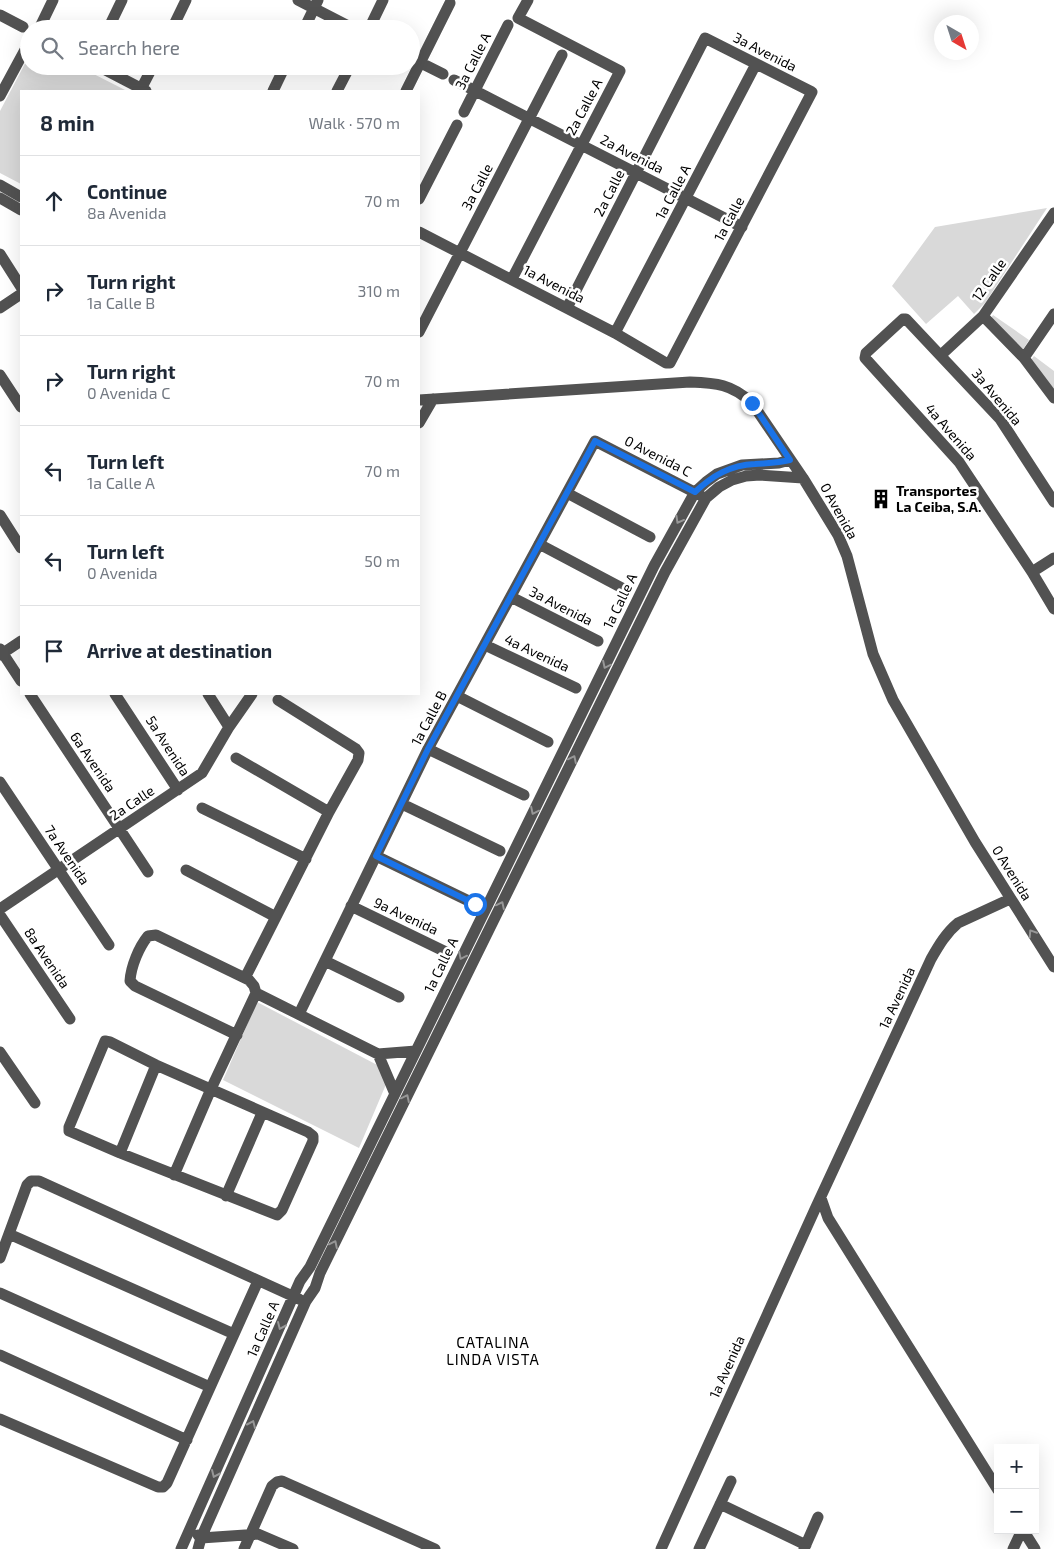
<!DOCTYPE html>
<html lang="en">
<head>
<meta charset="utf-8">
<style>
	:root { --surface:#fff; --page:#f6f6f7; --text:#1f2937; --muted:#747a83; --line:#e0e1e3 }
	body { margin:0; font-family:"Exo 2",sans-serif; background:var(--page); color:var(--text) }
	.controls { position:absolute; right:15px; bottom:15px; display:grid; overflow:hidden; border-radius:0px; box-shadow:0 5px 20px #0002 }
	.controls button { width:45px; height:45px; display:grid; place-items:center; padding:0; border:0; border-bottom:1px solid var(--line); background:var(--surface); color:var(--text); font:25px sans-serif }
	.compass { position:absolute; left:934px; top:15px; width:45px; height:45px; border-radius:50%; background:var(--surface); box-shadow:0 5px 20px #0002; rotate:141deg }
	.stop { position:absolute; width:15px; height:15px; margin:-11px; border:4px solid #1a73e8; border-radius:50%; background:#fff }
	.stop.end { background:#1a73e8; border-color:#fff; box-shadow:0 1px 5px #0008 }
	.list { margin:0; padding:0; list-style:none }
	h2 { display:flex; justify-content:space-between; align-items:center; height:65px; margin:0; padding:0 20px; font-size:21px }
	h2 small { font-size:16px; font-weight:400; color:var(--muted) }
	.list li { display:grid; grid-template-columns:32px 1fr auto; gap:15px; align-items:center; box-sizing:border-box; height:90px; padding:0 20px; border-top:1px solid var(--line) }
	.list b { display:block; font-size:19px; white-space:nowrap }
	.list p { margin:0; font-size:16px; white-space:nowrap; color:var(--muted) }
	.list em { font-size:16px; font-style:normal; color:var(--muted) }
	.icon { flex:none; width:28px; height:28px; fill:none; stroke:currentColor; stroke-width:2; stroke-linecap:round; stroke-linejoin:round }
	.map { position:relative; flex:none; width:1054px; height:1549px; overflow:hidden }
	.search { position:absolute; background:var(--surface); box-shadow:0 5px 20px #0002; left:20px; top:20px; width:400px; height:55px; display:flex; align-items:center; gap:12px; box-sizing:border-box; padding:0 18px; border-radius:28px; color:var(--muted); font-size:19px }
	.panel { position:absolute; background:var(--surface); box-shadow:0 5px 20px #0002; left:20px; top:90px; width:400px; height:605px; border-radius:0px }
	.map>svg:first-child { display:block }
	.green { fill:#d9d9d9 }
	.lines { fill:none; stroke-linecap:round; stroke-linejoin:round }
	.minor { stroke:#525252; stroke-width:11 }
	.oneway { stroke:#979797 }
	.route { stroke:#1a73e8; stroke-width:6 }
	.labels { text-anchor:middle; stroke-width:5; stroke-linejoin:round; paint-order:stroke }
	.street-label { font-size:14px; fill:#000; stroke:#fff }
	.poi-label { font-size:14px; font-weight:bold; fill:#000; stroke:#fff; text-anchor:start }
	.neighbourhood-label { font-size:15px; letter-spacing:1px; fill:#000; stroke:#fff }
</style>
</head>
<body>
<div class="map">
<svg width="1054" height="1549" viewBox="0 0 1054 1549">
	<rect width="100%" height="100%" fill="#fff"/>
	<!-- green -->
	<path class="green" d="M29,56V66H78L127,91H21V184L0,173V111Z
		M1047,208L985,303L974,314L958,296L926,324L892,286L935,227Z
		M993,315L1029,340L1022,351L991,318Z
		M1034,356L1054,371V390L1031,360Z
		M257,1002L383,1068L387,1082L359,1148L223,1080Z"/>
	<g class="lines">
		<!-- minor -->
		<path class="minor" d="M298,0L354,29
			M0,15L23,27
			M39,29L53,0
			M108,29L122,0
			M172,29L186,0
			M304,29L318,0
			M369,29L383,0
			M411,58L443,74
			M98,66L146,91
			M454,80L742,227
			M140,91L153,66
			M273,91L285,66
			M337,91L350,66
			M406,91L450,3
			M0,96L27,46
			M464,112L508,25
			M0,185L21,197
			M0,198L21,210
			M419,199L457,125
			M419,232L615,333L666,363H670L812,92L705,38L567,308
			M0,254L21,287
			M512,279L620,71L518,18L528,0
			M0,308L21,294
			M983,316L1024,358L1054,398
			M419,332L562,55
			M615,333L756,64
			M941,355L983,316L1054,213
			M1024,358L1054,314
			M0,375L21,407
			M419,400L690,382C716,383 732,384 752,403L803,478L838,535L847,556L873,654L893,700L975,842L1054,967
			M419,423L433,399
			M567,493L650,537
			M1054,502L1000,419L906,319H903L866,353L865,358L959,462L1032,572L1054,609
			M0,515L21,548
			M539,544L624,589
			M1032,572L1054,558
			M511,597L598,641
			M485,645L576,688
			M0,649L21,681
			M0,655L21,641
			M30,694L148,872
			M115,694L178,790
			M208,694L229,727
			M457,696L548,742
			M428,749L524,795
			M236,758L329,812
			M0,782L109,945
			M402,804L500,851
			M202,808L306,859
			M376,856L475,904
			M186,870L276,917
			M351,906L448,953
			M0,909L202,773L229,727L252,694
			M0,915L70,1019
			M325,961L399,997
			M245,978L329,812L358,760L359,753L356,749L278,700
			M299,1014L428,749L595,441L700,495
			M237,1035L135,986L130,981C131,966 139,947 148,936L156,935L249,980L254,986L256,993L378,1054L416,1051
			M105,1041L110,1042L156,1065L308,1132L313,1136V1141L282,1210L277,1215L120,1153L69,1131V1127Z
			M0,1052L35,1103
			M378,1054L395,1094
			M120,1153L156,1065
			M174,1175L211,1089L256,993
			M226,1196L262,1113
			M821,1198L828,1218L998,1490
			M9,1234L234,1334
			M0,1258L27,1185L31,1181H39L299,1299
			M0,1293L210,1387
			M0,1355L187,1440
			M0,1419L158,1487H163L167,1483L258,1281
			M720,1504L806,1545
			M1023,1530L1035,1549
			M198,1535L201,1538L258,1534L293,1549
			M181,1549L300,1281L310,1267L654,566L695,492L706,482L717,474L742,465L779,463L790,460
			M198,1549L201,1538L306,1301L315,1288L320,1273L665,572L706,498L719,487L732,480L746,476L760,475L803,478
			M244,1549L272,1486L277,1482L282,1481L435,1549
			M661,1549L816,1207L931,959C939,945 946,933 958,923L1010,899
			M699,1549L731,1481
			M804,1549L818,1517
			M1013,1549L1022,1530"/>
	</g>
	<!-- one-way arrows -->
	<defs><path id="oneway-chevron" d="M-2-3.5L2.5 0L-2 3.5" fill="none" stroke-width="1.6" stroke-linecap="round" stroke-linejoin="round" transform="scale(1.25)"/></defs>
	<g class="oneway">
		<use href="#oneway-chevron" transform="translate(679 520) rotate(119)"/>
		<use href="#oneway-chevron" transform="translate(606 665) rotate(116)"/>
		<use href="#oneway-chevron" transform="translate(573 759) rotate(-64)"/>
		<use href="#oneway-chevron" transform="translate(534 811) rotate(116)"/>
		<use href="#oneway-chevron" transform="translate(501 905) rotate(-64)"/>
		<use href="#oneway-chevron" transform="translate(1032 933) rotate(-123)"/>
		<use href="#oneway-chevron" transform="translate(462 956) rotate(116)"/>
		<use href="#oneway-chevron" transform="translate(406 1098) rotate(-64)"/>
		<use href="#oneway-chevron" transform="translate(334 1244) rotate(-64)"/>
		<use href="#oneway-chevron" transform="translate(281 1326) rotate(114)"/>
		<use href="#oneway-chevron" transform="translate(252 1424) rotate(-66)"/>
		<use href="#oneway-chevron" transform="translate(215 1474) rotate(114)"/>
	</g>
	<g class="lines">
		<!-- route -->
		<path class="route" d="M475,904L376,856L428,749L595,441L695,492C712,476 730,465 755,464C767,463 778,463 790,460L752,403"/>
	</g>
	<!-- icons -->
	<defs>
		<symbol id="building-bare" viewBox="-9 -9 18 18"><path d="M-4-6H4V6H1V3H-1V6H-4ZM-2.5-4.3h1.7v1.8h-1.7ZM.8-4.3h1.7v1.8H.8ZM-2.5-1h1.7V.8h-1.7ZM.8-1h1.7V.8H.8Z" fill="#000" stroke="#fff" stroke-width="2.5" paint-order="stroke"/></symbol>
	</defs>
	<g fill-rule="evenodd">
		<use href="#building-bare" x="867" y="485" width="28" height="28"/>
	</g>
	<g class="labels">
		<!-- street labels -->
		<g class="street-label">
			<text transform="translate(765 52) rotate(27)" y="5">3a Avenida</text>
			<text transform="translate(473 61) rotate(-63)" y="5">3a Calle A</text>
			<text transform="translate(584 107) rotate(-62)" y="5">2a Calle A</text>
			<text transform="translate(632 154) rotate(27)" y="5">2a Avenida</text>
			<text transform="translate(477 187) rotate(-62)" y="5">3a Calle</text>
			<text transform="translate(673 192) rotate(-62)" y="5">1a Calle A</text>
			<text transform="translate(609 193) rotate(-63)" y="5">2a Calle</text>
			<text transform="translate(729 219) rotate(-62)" y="5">1a Calle</text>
			<text transform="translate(989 280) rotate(-55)" y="5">12 Calle</text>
			<text transform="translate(554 284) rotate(27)" y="5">1a Avenida</text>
			<text transform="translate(997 397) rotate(50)" y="5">3a Avenida</text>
			<text transform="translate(951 432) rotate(49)" y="5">4a Avenida</text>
			<text transform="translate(658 456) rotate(27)" y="5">0 Avenida C</text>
			<text transform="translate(839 511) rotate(61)" y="5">0 Avenida</text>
			<text transform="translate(620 601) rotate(-64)" y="5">1a Calle A</text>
			<text transform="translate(561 606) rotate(27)" y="5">3a Avenida</text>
			<text transform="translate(537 653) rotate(25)" y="5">4a Avenida</text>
			<text transform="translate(429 718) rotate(-62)" y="5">1a Calle B</text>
			<text transform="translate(168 746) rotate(57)" y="5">5a Avenida</text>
			<text transform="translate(93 762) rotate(56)" y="5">6a Avenida</text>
			<text transform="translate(132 803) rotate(-34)" y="5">2a Calle</text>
			<text transform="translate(67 855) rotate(56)" y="5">7a Avenida</text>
			<text transform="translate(1012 873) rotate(58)" y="5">0 Avenida</text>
			<text transform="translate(406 916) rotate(25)" y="5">9a Avenida</text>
			<text transform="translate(47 958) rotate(56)" y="5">8a Avenida</text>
			<text transform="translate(441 965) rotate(-64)" y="5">1a Calle A</text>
			<text transform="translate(897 998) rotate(-65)" y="5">1a Avenida</text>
			<text transform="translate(263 1329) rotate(-66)" y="5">1a Calle A</text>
			<text transform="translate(727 1367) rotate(-66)" y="5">1a Avenida</text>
		</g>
		<!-- poi labels -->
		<g class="poi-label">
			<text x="896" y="496">Transportes<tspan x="896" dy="16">La Ceiba, S.A.</tspan></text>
		</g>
		<!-- neighbourhood labels -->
		<g class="neighbourhood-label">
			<text x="493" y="1348">CATALINA<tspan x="493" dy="17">LINDA VISTA</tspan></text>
		</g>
	</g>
</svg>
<div class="controls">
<button>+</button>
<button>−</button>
</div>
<svg class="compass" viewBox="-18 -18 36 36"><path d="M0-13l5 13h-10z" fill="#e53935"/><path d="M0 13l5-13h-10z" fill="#747a83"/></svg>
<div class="stop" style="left:475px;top:904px"></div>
<div class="stop end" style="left:752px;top:403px"></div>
<div class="search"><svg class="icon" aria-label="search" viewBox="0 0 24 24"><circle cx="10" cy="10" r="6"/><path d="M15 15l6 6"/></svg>Search here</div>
<section class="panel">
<h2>8 min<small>Walk · 570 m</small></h2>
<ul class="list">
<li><svg class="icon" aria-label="ahead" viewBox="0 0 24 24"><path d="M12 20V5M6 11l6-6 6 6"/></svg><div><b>Continue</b><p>8a Avenida</p></div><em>70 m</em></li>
<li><svg class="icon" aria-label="right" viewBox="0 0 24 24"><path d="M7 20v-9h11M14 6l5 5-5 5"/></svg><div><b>Turn right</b><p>1a Calle B</p></div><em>310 m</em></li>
<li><svg class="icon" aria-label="right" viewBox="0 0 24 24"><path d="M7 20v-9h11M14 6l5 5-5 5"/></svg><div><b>Turn right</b><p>0 Avenida C</p></div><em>70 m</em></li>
<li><svg class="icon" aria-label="left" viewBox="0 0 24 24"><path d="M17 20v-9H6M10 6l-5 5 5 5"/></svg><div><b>Turn left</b><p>1a Calle A</p></div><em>70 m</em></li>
<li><svg class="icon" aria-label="left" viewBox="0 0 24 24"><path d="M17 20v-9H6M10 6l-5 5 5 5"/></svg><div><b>Turn left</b><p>0 Avenida</p></div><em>50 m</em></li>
<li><svg class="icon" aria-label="arrive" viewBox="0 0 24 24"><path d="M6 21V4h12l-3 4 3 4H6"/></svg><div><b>Arrive at destination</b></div></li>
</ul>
</section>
</div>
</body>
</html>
